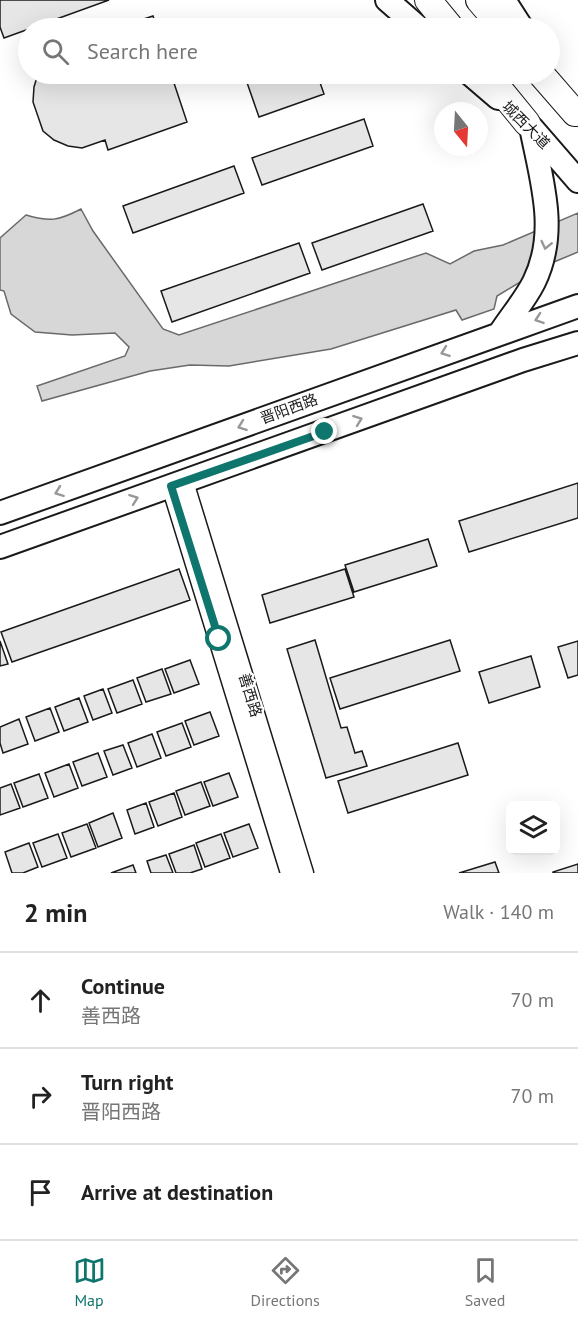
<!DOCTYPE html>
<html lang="en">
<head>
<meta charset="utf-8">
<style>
	:root { --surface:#fff; --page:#f2f2f2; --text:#222; --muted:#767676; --line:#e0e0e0; --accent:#0f766e }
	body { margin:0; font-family:"PT Sans","Noto Sans SC",sans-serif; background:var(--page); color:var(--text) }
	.controls { position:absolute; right:18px; bottom:18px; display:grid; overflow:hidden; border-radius:9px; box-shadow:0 6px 24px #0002 }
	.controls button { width:54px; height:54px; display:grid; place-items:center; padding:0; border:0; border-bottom:2px solid var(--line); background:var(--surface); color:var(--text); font:30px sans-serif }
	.compass { position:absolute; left:434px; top:102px; width:54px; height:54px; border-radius:50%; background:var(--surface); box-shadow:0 6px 24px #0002; rotate:162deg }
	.stop { position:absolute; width:18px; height:18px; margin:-14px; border:4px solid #0f766e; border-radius:50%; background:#fff }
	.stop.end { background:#0f766e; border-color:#fff; box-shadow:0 2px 6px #0008 }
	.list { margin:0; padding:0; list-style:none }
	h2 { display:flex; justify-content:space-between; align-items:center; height:78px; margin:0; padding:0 24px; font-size:26px }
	h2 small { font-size:20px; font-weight:400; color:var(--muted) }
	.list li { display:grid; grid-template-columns:39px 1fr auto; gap:18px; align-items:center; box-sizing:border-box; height:96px; padding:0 24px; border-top:2px solid var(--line) }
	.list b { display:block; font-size:22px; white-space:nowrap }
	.list p { margin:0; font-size:20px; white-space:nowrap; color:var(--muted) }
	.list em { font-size:20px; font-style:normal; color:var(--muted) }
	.icon { flex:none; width:33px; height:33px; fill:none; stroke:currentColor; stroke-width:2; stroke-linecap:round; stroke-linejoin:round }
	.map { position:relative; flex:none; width:578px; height:873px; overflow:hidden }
	.search { position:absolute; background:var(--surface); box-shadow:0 6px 24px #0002; left:18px; right:18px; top:18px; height:66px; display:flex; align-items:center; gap:15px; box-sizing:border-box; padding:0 21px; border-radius:33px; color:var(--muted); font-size:22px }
	.sheet { height:366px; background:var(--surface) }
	nav { display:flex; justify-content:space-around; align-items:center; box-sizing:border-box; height:84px; border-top:2px solid var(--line); background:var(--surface); font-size:16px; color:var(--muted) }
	nav a { display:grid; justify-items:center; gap:3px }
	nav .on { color:var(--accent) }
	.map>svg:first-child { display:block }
	.water { fill:#d7d7d7; stroke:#6a6a6a; stroke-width:1.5 }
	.building { fill:#e6e6e6; stroke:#1a1a1a; stroke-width:1.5 }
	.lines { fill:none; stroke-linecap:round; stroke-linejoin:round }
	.minor-casing { stroke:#1a1a1a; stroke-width:21 }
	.major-casing { stroke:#1a1a1a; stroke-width:26 }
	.highway-casing { stroke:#1a1a1a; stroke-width:28 }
	.minor { stroke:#fff; stroke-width:18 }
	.major { stroke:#fff; stroke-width:22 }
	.highway { stroke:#fff; stroke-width:26 }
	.oneway { stroke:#989898 }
	.route { stroke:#0f766e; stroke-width:8 }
	.labels { text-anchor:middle; stroke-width:4.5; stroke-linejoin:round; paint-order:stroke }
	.street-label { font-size:15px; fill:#1a1a1a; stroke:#fff }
</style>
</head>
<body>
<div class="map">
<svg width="578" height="873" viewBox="0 0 578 873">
	<rect width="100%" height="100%" fill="#fff"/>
	<!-- water -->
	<path class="water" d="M81,209L93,231L163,329L179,335L426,253L450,264L474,251L503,245L578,213V252L554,262L497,296L494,309L462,320L456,310L331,349L229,366L190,365L150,371L42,401L37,386L125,356L129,347L115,333L72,335L35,332L11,314L4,291L0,290V238L26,215C50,222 58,221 81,209Z"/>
	<!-- building -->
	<path class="building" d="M0,0H109L4,38L0,27Z
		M153,16L157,28H116Z
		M38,74H171L187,122L108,150L105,140L82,148L68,146L54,140L43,131L33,102L34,87Z
		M244,74H317L324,94L259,117Z
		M364,119L373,146L262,185L252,158Z
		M234,166L244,193L133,233L123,206Z
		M423,204L433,231L322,270L312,243Z
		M299,243L310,273L172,322L161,291Z
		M578,483V518L469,552L459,521Z
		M428,539L437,566L354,592L345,565Z
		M179,569L190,600L12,662L1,632Z
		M345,569L354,597L270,623L262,595Z
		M315,640L341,728L347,727L355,753L362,751L367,766L326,778L287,649Z
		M450,640L460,671L340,709L330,678Z
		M0,641L8,664L0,666Z
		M578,641V675L568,678L558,647Z
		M531,656L540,687L489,703L479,672Z
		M190,660L199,684L174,693L165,669Z
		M162,669L171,694L146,702L137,678Z
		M133,680L142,704L117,713L108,689Z
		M103,689L112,713L93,720L84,696Z
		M79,698L88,722L64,731L55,707Z
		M50,708L59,732L35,741L26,717Z
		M210,712L219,736L194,745L185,721Z
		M19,719L28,744L3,753L0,743V727Z
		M182,723L191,747L166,756L157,732Z
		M152,734L161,758L137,767L128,743Z
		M458,743L468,775L348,813L338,781Z
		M123,745L132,768L113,775L104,751Z
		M98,753L107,777L82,786L73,762Z
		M69,764L78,788L54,797L45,773Z
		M229,773L238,797L213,806L204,782Z
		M39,774L48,798L23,807L14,783Z
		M201,782L210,806L185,815L176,791Z
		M11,784L20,808L0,815V788Z
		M174,793L182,817L158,826L149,802Z
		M146,803L154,827L135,834L127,810Z
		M113,813L122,838L98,847L89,823Z
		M87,824L96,848L71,857L62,833Z
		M249,824L258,848L233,857L224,833Z
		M58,834L67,858L42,867L33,843Z
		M221,834L230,858L205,867L196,843Z
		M29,843L38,867L23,873H12L5,852Z
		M194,845L202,869L190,873H176L169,854Z
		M166,855L173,873H151L147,861Z
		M495,862L499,873H459Z
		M578,864V873H553V872Z
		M133,865L136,873H111Z"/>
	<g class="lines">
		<defs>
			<path id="minor" d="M184,482L304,873
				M171,486L290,873"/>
			<path id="major" d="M387,0L419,28
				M504,0L522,28
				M470,74L498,98
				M532,128L578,181
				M500,333C511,316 525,300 534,282C559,231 541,179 531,127
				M0,513L578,306
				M0,547L523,360L578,343"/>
			<path id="highway" d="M428,0L451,28
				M479,0L503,28
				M487,74L527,123
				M541,74L575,113"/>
		</defs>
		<!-- minor casing -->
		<use href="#minor" class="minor-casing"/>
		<!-- major casing -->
		<use href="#major" class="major-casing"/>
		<!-- highway casing -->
		<use href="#highway" class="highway-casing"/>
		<!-- minor -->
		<use href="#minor" class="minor"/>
		<!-- major -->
		<use href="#major" class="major"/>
		<!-- highway -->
		<use href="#highway" class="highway"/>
	</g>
	<!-- one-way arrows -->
	<defs><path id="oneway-chevron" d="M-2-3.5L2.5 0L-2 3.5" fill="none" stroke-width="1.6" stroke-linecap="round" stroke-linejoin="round" transform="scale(1.5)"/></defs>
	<g class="oneway">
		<use href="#oneway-chevron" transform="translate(546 245) rotate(103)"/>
		<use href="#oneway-chevron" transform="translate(539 319) rotate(161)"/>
		<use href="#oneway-chevron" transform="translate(445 352) rotate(160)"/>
		<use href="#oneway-chevron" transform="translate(358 420) rotate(-20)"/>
		<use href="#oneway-chevron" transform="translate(242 426) rotate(160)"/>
		<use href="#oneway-chevron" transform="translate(59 492) rotate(160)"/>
		<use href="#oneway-chevron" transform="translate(134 499) rotate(-20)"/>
	</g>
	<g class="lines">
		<!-- route -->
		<path class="route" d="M219,639L171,486L325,432"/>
	</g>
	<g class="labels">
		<!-- street labels -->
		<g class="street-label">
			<text transform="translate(526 125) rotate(45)" y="5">城西大道</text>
			<text transform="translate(289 409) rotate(-20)" y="5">晋阳西路</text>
			<text transform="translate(250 695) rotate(73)" y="5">善西路</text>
		</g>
	</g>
</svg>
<div class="controls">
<button><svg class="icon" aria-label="layers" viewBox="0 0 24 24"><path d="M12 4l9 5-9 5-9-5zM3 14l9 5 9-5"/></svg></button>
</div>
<svg class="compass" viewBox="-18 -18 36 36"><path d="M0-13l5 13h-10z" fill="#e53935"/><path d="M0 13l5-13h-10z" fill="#767676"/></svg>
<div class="stop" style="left:219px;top:639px"></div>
<div class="stop end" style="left:325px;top:432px"></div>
<div class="search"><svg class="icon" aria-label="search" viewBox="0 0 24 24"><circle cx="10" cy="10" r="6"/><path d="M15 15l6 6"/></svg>Search here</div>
</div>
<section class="sheet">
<h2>2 min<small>Walk · 140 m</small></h2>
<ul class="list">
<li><svg class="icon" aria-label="ahead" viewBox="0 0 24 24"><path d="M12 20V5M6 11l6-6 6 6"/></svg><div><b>Continue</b><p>善西路</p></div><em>70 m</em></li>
<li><svg class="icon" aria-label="right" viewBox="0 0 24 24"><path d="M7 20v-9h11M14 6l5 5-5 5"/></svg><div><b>Turn right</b><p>晋阳西路</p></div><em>70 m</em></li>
<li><svg class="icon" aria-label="arrive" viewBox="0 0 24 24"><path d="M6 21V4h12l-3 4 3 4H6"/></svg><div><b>Arrive at destination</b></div></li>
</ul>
</section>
<nav>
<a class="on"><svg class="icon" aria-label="map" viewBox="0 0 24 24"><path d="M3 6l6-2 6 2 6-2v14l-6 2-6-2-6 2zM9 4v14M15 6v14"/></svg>Map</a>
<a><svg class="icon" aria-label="directions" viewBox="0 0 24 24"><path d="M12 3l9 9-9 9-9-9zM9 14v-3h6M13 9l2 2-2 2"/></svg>Directions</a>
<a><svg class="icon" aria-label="saved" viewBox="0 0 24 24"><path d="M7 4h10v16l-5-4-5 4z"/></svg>Saved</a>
</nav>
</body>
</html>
